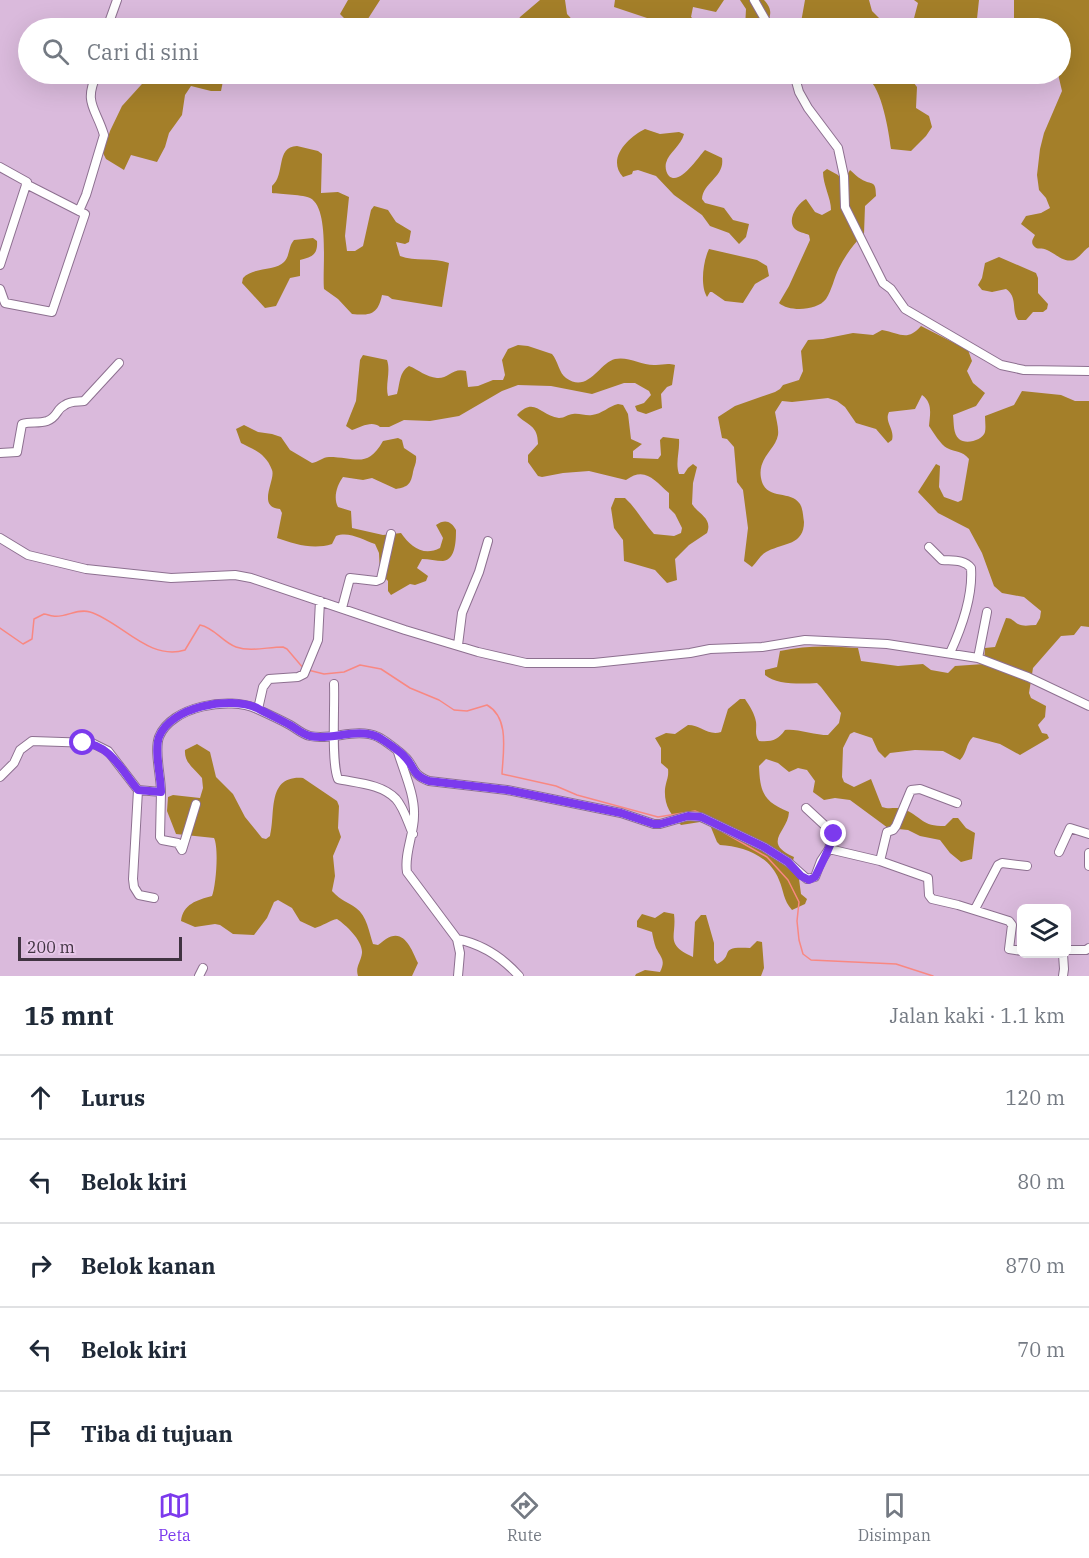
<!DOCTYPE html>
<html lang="id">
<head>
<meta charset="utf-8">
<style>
	:root { --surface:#fff; --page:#f6f6f7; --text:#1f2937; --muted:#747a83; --line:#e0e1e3; --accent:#7c3aed }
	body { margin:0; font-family:"IBM Plex Serif",serif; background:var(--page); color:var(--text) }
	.controls { position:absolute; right:18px; bottom:18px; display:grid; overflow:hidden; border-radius:9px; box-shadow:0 6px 24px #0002 }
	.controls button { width:54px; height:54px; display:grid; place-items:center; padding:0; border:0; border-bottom:2px solid var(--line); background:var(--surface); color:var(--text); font:30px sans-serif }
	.scale { position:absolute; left:18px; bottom:15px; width:164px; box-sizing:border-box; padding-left:6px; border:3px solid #403341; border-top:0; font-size:16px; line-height:21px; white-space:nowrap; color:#403341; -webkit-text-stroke:4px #e7c7e9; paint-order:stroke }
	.stop { position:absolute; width:18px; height:18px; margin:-14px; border:4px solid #7c3aed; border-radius:50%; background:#fff }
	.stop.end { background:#7c3aed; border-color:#fff; box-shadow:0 2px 6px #0008 }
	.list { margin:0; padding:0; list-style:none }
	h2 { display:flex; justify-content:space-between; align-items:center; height:78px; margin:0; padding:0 24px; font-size:26px }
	h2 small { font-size:20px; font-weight:400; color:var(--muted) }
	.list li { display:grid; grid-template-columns:39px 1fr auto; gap:18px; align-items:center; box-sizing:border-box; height:84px; padding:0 24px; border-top:2px solid var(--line) }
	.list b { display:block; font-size:22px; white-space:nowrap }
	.list em { font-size:20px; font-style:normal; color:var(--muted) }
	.icon { flex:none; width:33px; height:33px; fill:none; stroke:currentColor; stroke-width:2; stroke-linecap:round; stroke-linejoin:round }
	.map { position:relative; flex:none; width:1089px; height:976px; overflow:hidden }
	.search { position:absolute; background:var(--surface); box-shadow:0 6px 24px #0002; left:18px; right:18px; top:18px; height:66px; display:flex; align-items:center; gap:15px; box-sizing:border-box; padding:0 21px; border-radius:33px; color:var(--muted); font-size:22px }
	.sheet { height:498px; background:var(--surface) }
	nav { display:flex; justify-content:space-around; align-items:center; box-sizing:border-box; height:84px; border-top:2px solid var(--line); background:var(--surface); font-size:16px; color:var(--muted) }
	nav a { display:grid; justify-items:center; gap:3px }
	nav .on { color:var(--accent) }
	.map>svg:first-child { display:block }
	.forest { fill:#a47f29 }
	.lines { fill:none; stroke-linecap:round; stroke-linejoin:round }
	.stream { stroke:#f88882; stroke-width:1.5 }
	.minor-casing { stroke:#8d7090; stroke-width:10 }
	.minor { stroke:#fff; stroke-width:8 }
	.route { stroke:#7c3aed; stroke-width:8 }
</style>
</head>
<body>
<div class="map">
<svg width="1089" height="976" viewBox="0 0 1089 976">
	<rect width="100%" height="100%" fill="#dabadc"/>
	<!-- forest -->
	<path class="forest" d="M348,0H380L364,25L367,28H353L352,26L340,14Z
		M540,0H565L567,14L580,28H514L520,17Z
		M615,0H724L716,12L693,7L691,17L705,28H651L650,19L614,7Z
		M740,0H764C774,11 770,15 766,28H745L746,9Z
		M805,0H869L872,11L889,28H800Z
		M914,0H979L976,28H916L913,22L918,3Z
		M1014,0H1089V247C1084,250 1080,257 1074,260C1063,263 1055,253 1047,250C1042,247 1037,251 1033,245C1031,241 1033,239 1035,235L1021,224L1026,216L1041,213L1050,208L1046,198L1039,190L1037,175L1040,149L1044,133L1062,91L1058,74H1060L1061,61L1068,49L1066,44L1061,42L1060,28H1023L1014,23Z
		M151,74H221L223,81L221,91H211L191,86L185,95L182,115L169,133L165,147L157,162L131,155L124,170L106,159L103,153L110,131L122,106Z
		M853,74H907L917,87L916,108L929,116L932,127L926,136L911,151L891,149C889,133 882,87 867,78C863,76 857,75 853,74Z
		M645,129L660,134L679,132L684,134C681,146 669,152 666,163C665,167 666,173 669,176C680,186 698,157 705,150L722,158C725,177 703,182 702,199L705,203L724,208L733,220L749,224L746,237L739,244L729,233L710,226L702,215L674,195L656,176L638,170L633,171L632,174L623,177C606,158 629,137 645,129Z
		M297,146L318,151L322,154L321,193L338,192L349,197L345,236L347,251H355L363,246L371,210L374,206L388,210L396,222L411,231L409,242L405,244L396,242L400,256C415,262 433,257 449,263L442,307L392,299L388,296L382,295C378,314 371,316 352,314L338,299L324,289C322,270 330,208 310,198C305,195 280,194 272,193V186C286,174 275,147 297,146Z
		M827,169L838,175L841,179L846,177L850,170C854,173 857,177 861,179C872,186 876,179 876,196L865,206L864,234C854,243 845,256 839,268C834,278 832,290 826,299C817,311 789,312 779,303L789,286L810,240L809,235C805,233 798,232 795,229C786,220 798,203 806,199L815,212L822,215L831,210C831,198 823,185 823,172Z
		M313,238L317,241C318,255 312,257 300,260V276L290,278L276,306L265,308L242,283L243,278C253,267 276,271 284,262C290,256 288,247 294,240Z
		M709,249L757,260L767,266L769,276L755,284L743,303L725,301L712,292H710L707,297C700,286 703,261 709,249Z
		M999,257L1036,273L1038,278V293L1048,304L1047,309L1043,312H1033L1026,320H1018C1011,310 1018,297 1006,289L992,292L982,290L978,285L982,278L985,263Z
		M921,326L968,350L972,361L967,371L973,383L985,393L976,406L953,415C954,423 953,434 959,439C966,445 983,440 985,432C986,427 985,421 985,416L1014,405L1022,391L1061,395L1075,401H1089V627L1081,626L1074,635L1061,636L1033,668L1029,693L1031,698L1046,706L1045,717L1038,725L1042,733L1047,734L1049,738L1020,755L1000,744L973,737C966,743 967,753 960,760L943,751L915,750L890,753L885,758L878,751L872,738L854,732L850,734L843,748L842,777L844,782L854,787L871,779L882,807C890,810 897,806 906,810C923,818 921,826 945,826L953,818H958L966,828L975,833L972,859L961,862L950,853L940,840L920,836L908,830L888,828L850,800L835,798L824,800L813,792L815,781L807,770L798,768L789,772L778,763L766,759L759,766C760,793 764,802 789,812C788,832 761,842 794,857C791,867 791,872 799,879L801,894L807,899L805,904L792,910C783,900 784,891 779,880C770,856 743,846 720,845L717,842L710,825L700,822L681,825C670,814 664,805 665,789C666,781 669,777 668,769L661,763V748L655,738L666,733L675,734L688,725C701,725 708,736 721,732L728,709L740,699H745C749,705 755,714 756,722C757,729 754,734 759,741C772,742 778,740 785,730C795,728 815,735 828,735L839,723L841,713L821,687L817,683C802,684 776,685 765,675V670L777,667L780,651C807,645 831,646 858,648L861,661L898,666L923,664L931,670L948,673L955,666L984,664L985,648L995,647L1006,618C1012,618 1013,621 1018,624C1024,627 1030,625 1036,625L1040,618L1041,611L1024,597L1002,593L994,586L982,553L969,529L938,513L918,492L936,464L940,466L939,487L944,497L958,502L962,500L969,459C962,450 956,453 947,448C941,445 933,432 929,426C930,414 933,403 922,395L915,409L889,412C884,422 895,429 892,440L888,443L876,429L856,423L845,407L837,401L828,398L792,402L782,401L775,412C776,419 779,428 778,435C775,451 755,459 762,482C768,500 791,490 800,504C803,509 803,516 804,522C804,545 784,543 768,551C762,553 757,562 752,567L744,561L748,528L743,490L737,482L734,447L727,439L722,438L718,417L735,406L775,392L780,389L783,385L799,380L803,371L801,351L808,340L823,339L853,333L873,335L882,330C900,333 907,342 921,326Z
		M518,345L528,346L552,354C558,361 559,373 566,378C588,394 599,363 615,359C629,356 642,366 656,365C663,365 667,363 675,365L672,385L667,387L661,394L662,408L646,414L637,411L635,406L644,403L651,395L649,391L635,383H624L592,394L551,386L518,385L502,391L459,416L430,421L404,420L389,427H380C372,420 361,427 352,430L346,426L356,401L360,360L363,355L387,360C391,372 385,384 388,396L397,394C400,384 399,372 409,366C419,370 426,377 437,378C448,379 453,367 466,371L468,387L478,386L493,380H503L505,375L502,360L508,349Z
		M618,404L623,405L628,414L631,439L642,444L633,451V458L658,459L661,455L660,440L663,437L679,439C680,451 675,463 679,474H684L688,468L693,464L697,467L693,483L692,504C698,514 713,518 707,533L689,545L675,559L677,580L667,583L655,570L624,561L623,540L614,528L611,508L615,498H625C637,509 643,522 654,534L674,536L681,533L682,528L675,514L669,508V493C654,480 645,466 626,480L589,471L563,473L542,477L538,476L528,462V455L538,444C538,425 528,426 517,415C535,396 540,416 559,418C565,418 568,414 573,414C579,413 586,416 592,415C602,414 609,406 618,404Z
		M244,425L258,432L272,434L281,437L290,450L312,463C318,462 323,457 329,457C356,457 367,469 383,441L398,438L402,440L404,448L416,456C417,463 414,466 413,472C411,484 408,487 396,489L372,478L363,480L343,477C337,485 333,498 338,507L351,511L352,528L383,535L401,533C410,546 423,557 440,548L443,538L436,525C445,519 451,521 456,530C456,539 456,560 443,561C436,561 429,559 422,559L417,568L428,576L426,581L415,585L410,584L391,595L388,591V581L380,573L379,553L375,544C363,540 349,531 336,536L332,544C313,550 294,544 277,538L282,513L280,509C256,507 276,480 272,470C266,454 255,450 241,443L236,429Z
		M197,744L210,752L216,777L233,794L245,817L262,838L266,839L270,836C276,814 266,775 303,778L337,801L339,806L338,828L341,837L333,856L335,876L332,891C342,902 347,901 356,908C367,916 369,932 373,944L378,945C381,943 383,941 386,939C404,927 412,950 418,963L412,976H358C355,967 361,962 362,953C363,941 346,925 337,919C331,920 322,926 315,928L300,921L292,908L278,900L274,902L267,918L254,935L233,934L220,925L215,924L195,927L181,921C183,904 197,900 212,896C216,886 219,848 214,838L176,834L167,811L168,797L173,795L200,798L203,788L202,778C195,769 184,763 185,750Z
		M664,912L674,914C677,937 664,944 693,957L695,922L701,915H706L714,943V960L717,964C736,955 716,946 750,948L757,941L762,942L764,968L761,976H635L636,974L645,970L660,972C666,960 661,958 656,948C654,943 653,937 652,932L637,927V921L642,914L655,918Z"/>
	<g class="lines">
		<!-- stream -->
		<path class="stream" d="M0,628L23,644L32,639L34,619L44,614C47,614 50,616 53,616C66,618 77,608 90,612C122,622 148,661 185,650L200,625C215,628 222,642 236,647C251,652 267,647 283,647L287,649L304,669
			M308,670L324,674L344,672L360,665L381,669L410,688L439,700L454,710L467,711L487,705C510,718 503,752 502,774L556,786L577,795L658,817L695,811L710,817
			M723,832L767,857L788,880L799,902L797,921L799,940L803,954L811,960L896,964L933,976"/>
		<defs>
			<path id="minor" d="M754,0L770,28
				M107,28L117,0
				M794,74L799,92L808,108L838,148L844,176L845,207L883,283L891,289L905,309L1001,365L1024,370L1089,371
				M0,167L27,182L0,265
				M79,211L86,195L104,135C96,108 83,103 97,74
				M0,289L5,303L52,312L85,214L26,184
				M0,453L17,452L22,424C31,421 38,424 47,421C58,417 56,409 65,405C70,401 78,402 84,401L119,363
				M0,538L28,555L86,569L171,578L235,575L251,578L405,630L478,652L526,663H594L690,653L710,649L762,647L805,640L887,644L978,658L1028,677L1089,706
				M929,547L942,560C952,561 964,559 971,568C973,596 962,627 950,653
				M342,608L350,578L376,581L381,579L391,534
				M458,645L462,613L479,572L488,541
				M978,658L987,612
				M334,684C335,706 331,762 338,779C357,783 382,784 396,799C404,808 408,823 413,834
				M258,709L263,687L269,679L298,677L304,674L318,640L320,601
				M398,752C404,772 415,795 414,816C414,834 404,854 407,872L457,939L460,953L458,976
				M0,777L14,763L20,750L32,741L92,743L108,751L138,790L161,792C161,776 154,751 159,737C171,706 230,696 257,709C268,714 279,719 290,725C297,729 302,734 310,736C332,741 356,727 378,737C383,739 400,752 404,756C415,765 410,774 429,781L507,790L621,813L654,824H660L688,816L701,817L764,847L788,862L807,879L815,877L821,861L829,849L880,861L928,878L929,895L932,899L958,905L1009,921L1012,925L1009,949L1022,951
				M138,790L133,879L134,887L139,895L154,898
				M161,792L160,837L162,840L178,843L182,850L196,804
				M806,808L833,833L829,849
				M1059,852L1070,828L1089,834
				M1089,853V866
				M880,861L887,832L893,830L896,826L911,790L920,789L957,803
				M975,909L998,865L1002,863L1027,866
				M457,939C481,944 503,958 519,976
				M1066,950H1086L1089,948
				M1063,954L1064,969L1063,976
				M199,976L203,968"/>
		</defs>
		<!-- minor casing -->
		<use href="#minor" class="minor-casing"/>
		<!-- minor -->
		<use href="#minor" class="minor"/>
	</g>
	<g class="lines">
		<!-- route -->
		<path class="route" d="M83,743C110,744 122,771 138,790L161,792C161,776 154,751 159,737C171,706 230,696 257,708C268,714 279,719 290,725C297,729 302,734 310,736C332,741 356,727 378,737C382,739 401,752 404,756C415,766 411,775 429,781L507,790L621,813L654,824H660L688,816L701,817L764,847L788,862L801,876L809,880L815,877C821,865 831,846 834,834"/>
	</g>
</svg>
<div class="controls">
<button><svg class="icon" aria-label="layers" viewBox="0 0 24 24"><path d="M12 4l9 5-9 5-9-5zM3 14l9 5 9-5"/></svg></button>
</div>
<div class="scale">200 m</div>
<div class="stop" style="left:83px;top:743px"></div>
<div class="stop end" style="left:834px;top:834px"></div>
<div class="search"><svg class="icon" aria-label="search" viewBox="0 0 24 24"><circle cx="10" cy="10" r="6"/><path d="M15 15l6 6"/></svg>Cari di sini</div>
</div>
<section class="sheet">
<h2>15 mnt<small>Jalan kaki · 1.1 km</small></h2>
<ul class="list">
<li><svg class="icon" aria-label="ahead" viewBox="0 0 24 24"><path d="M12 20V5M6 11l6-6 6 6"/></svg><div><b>Lurus</b></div><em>120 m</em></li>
<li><svg class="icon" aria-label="left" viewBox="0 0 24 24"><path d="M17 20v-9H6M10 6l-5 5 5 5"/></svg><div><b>Belok kiri</b></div><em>80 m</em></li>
<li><svg class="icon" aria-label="right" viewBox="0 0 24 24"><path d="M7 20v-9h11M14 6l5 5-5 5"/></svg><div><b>Belok kanan</b></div><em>870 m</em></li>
<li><svg class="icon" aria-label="left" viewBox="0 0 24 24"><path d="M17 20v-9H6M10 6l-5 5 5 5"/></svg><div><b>Belok kiri</b></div><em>70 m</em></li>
<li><svg class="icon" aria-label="arrive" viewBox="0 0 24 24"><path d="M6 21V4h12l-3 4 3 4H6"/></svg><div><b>Tiba di tujuan</b></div></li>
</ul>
</section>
<nav>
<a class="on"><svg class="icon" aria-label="map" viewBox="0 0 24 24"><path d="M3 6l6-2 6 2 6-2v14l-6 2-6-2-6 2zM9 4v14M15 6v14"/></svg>Peta</a>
<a><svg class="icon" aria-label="directions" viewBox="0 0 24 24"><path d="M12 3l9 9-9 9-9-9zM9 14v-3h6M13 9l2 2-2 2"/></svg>Rute</a>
<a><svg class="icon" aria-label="saved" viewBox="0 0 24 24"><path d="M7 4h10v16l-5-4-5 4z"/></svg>Disimpan</a>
</nav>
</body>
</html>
